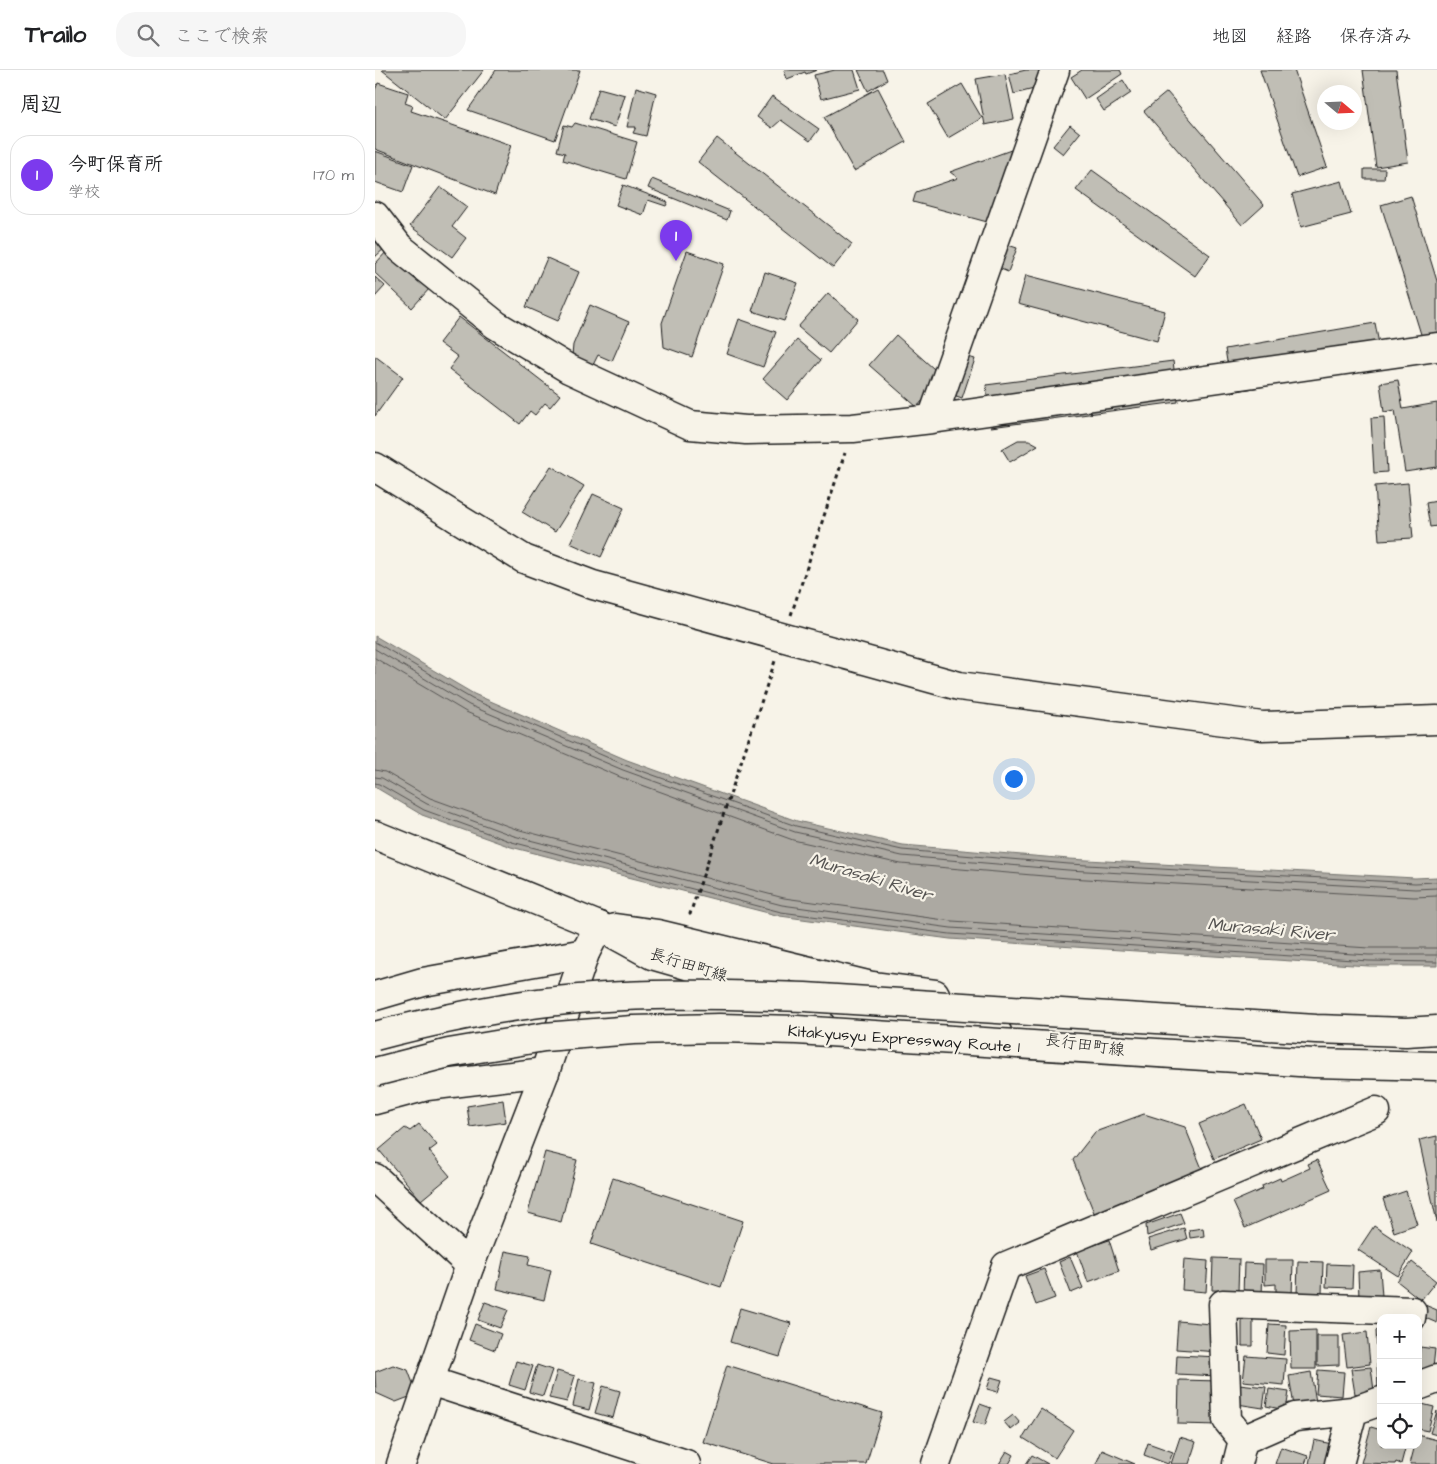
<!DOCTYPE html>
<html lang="ja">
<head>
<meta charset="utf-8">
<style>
	:root { --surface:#fff; --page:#f6f6f6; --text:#202124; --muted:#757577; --line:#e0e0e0; --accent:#7c3aed }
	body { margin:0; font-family:"Architects Daughter","Klee One",sans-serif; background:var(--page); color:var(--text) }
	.controls { position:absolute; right:15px; bottom:15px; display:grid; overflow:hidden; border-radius:10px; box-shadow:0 5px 20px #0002 }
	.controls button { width:45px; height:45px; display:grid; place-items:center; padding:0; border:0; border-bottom:1px solid var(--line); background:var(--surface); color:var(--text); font:25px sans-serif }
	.compass { position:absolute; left:942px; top:15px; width:45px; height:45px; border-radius:50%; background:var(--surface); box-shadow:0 5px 20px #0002; rotate:109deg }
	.you { position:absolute; left:638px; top:708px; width:18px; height:18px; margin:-12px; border:4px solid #fff; border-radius:50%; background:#1a73e8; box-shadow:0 0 0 8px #1a73e833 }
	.badge { display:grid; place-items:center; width:32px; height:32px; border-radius:50%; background:var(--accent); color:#fff; font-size:16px; font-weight:700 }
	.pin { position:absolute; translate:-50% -41px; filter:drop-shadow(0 1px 2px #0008) }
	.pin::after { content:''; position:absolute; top:26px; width:18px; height:15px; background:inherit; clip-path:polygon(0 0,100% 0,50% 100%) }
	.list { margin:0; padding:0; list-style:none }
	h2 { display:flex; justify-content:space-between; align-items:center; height:65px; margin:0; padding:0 20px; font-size:21px }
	h2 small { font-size:16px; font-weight:400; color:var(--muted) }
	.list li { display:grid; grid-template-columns:32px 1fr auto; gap:15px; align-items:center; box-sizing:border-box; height:80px; margin:0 10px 10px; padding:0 10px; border:1px solid var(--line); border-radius:20px }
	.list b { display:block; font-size:19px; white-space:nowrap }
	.list p { margin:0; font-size:16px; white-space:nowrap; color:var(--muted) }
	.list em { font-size:16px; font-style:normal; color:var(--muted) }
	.icon { flex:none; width:28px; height:28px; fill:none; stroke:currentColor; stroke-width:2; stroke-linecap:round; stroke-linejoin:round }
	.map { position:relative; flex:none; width:1062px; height:1394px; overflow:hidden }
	header { display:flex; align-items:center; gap:30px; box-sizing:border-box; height:70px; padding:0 25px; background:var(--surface); border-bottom:1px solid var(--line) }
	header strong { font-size:24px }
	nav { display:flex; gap:28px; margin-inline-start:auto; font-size:18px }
	.search { width:350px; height:45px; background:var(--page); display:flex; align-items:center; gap:12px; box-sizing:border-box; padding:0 18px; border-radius:20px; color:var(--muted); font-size:19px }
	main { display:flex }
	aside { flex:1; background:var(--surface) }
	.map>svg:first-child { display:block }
	.water { fill:#aca9a2; stroke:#72716c }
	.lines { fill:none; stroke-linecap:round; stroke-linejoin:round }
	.shore { stroke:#565452; stroke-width:1 }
	.building { fill:#c0beb5; stroke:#1c1c1c }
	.street-casing { stroke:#1c1c1c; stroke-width:31 }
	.secondary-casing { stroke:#1c1c1c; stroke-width:31 }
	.primary-casing { stroke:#1c1c1c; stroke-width:31 }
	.path { stroke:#1c1c1c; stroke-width:3; stroke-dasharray:4 4; stroke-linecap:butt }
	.street { stroke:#f7f3e8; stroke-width:28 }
	.secondary { stroke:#f7f3e8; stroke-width:28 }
	.primary { stroke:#f7f3e8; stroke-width:28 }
	.highway-bridge-casing { stroke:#1c1c1c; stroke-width:31; stroke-linecap:butt }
	.highway-bridge { stroke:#f7f3e8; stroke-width:28 }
	.labels { text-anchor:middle; stroke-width:4.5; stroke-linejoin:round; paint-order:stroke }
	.street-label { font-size:16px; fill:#1c1c1c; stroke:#f7f3e8 }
	.water-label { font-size:18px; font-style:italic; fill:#565452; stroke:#f7f3e8 }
</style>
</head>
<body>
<header>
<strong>Trailo</strong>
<div class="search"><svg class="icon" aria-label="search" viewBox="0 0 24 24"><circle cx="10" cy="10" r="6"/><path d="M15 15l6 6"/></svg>ここで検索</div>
<nav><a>地図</a><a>経路</a><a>保存済み</a></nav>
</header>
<main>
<aside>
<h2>周辺<small></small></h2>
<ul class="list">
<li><span class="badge">1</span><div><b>今町保育所</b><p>学校</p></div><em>170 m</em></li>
</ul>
</aside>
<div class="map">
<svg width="1062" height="1394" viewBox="0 0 1062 1394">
	<rect width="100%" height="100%" fill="#f7f3e8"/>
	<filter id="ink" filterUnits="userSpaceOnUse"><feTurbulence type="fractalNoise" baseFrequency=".02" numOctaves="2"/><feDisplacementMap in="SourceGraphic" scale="10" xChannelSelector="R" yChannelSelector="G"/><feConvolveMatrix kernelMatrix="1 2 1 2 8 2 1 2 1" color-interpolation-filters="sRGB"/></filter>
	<g filter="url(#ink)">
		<!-- water -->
		<path class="water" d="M0,566L99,624L252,690L422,751L528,775L694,789L1040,808L1062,807V896H994L575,869L405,846L136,777L47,745L0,717Z"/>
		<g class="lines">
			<!-- shore -->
			<path class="shore" d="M0,572L97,629L250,695L421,756L527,780L694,794L1040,813L1062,812
				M0,579L94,635L248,700L420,762L527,786L693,800L1040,819L1062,818
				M0,588L91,642L245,707L418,770L526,794L693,808L1039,827L1062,826
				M0,700L10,702L55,728L141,759L409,828L577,851L994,878H1062
				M0,707L7,708L52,734L139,766L407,835L576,858L994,885H1062
				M0,713L4,714L49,740L137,772L406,842L575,864L994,891L1062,892"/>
		</g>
		<!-- building -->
		<path class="building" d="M7,0H109L70,50Z
			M121,0H205L180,70L93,40Z
			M409,0H442L431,4L430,2L412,9Z
			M460,0H479L485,19L446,29L439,5Z
			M483,0H508L512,10L493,21Z
			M651,0H667L671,16L639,24L634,4Z
			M707,0H745L747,4L710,29L696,7Z
			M885,0H919L952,97L922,107Z
			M988,0H1021L1033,92L1001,97Z
			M630,4L639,49L610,55L601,9Z
			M748,10L756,23L729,41L721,29Z
			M3,13L33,23L30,33L38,36L36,41L136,75L120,125L0,79V20Z
			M587,14L607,48L573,68L553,34Z
			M261,17L281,23L271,66L258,63L261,57H252Z
			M224,18L250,25L240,57L214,49Z
			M503,18L531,72L479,101L449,47Z
			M792,22L889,135L867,155L769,41Z
			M397,26L444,59L435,71L406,50L397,58L382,47Z
			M200,53L262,72L251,109L188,90L190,83L182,81L189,55L197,57Z
			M695,55L705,63L688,84L678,76Z
			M342,68L477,174L458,198L323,92Z
			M636,80L616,153L538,132L541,122L583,108L575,102Z
			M0,81L38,95L28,122L0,112Z
			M989,99H1010L1009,109H989Z
			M717,100L835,185L820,206L701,120Z
			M277,109L355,141L352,150L273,118Z
			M967,111L976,144L926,157L917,124Z
			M248,115L293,132L291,136L273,130L268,145L241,135Z
			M65,117L92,137L77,157L91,168L77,187L35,156Z
			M1036,126L1062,211V270L1049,274L1006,135Z
			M0,166L11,177L0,187Z
			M630,174L642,178L633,202L621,197Z
			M14,179L55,218L37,238L0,203V194Z
			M312,181L349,194L317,287L289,277L287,253Z
			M172,188L204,202L183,251L151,237Z
			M390,202L423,213L409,251L377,241Z
			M651,205L790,241L782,271L643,234Z
			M0,207L10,216L0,227Z
			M453,223L483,249L454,283L423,257Z
			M215,235L254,252L237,291L223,285L218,295L197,286L198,275Z
			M84,247L185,325L175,337L170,333L160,345L155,341L145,354L74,299L83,287L64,273Z
			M364,249L401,262L388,297L352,284Z
			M1000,253L1008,295L857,322L850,279Z
			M521,265L568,307L542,337L494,295Z
			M422,270L446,290L412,330L388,309Z
			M586,285L600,289L587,328L573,323Z
			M0,286L28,307L0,346Z
			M798,291L803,332L616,357L611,315Z
			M1023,310L1028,339L1062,333V397L1030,402L1020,340L1009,342L1005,313Z
			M1009,347L1012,402L999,403L996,348Z
			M643,370H654L663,375L635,392L627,379Z
			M176,396L209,416L180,462L147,442Z
			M1033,413L1038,468L1004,470L1000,416Z
			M218,424L249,438L226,487L195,473Z
			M1062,431V456L1055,457L1051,433Z
			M128,1030L131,1052L95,1057L92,1036Z
			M871,1034L886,1069L839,1089L824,1054Z
			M769,1044L810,1057L830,1106L722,1150L698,1090L720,1062Z
			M44,1054L62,1075L54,1081L75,1106L46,1130L4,1080L30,1058L35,1061Z
			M1062,1066V1152L1044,1070Z
			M170,1082L202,1090L186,1152L153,1143Z
			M942,1090L956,1120L870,1158L858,1132L888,1119L887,1116L905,1108L906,1111L935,1098L933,1094Z
			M238,1108L368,1151L346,1217L216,1174Z
			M1031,1121L1042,1154L1019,1162L1008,1129Z
			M805,1143L809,1153L772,1166L771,1155Z
			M999,1156L1038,1182L1023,1206L983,1180Z
			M809,1158L812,1169L776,1180L773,1169Z
			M828,1158L829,1166L815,1168L814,1160Z
			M734,1170L744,1201L713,1212L702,1181Z
			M130,1181L155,1186L153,1195L176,1200L169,1230L122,1219Z
			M695,1187L708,1218L696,1223L684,1192Z
			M838,1188L864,1189L863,1221L837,1220Z
			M809,1189L833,1191L831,1222L807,1220Z
			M890,1190H918L917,1227H901V1214L890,1215Z
			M923,1191L948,1192L947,1224H922Z
			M1037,1192L1061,1211L1046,1230L1022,1211Z
			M869,1193L888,1194L887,1226H868Z
			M952,1194L978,1195L977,1218L951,1217Z
			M669,1199L680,1228L661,1235L650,1206Z
			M1005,1200L1007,1226L984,1228L983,1202Z
			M110,1232L133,1240L125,1258L103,1250Z
			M1045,1233L1062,1240V1253L1041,1244Z
			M365,1238L416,1253L405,1287L355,1272Z
			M867,1250H878V1276H867Z
			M803,1251L846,1255L844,1282L801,1279Z
			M100,1254L126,1264L120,1280L94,1270Z
			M894,1254L911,1255L909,1285L892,1283Z
			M941,1260V1299H916L915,1261Z
			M1001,1260H1006V1289H1002Z
			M992,1262L995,1294L972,1297L968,1265Z
			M942,1266H964V1295L942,1296Z
			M1045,1277L1060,1279L1057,1308L1043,1303Z
			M802,1285L844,1287L843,1306L801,1304Z
			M871,1286L911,1289L909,1315L868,1311Z
			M141,1291L158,1296L150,1320L134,1315Z
			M1002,1294H1006V1321H1003Z
			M18,1295L33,1300L42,1324L21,1332L1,1323L0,1302Z
			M162,1295L177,1300L168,1326L154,1322Z
			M352,1295L507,1343L491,1394H399L328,1372Z
			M996,1297L999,1321L980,1324L976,1299Z
			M943,1300L969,1302L967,1326L941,1324Z
			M182,1301L200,1306L192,1332L174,1328Z
			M936,1302L941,1332L919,1336L914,1306Z
			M616,1307L627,1310L623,1322L612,1319Z
			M204,1309L221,1313L214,1340L198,1336Z
			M804,1310L846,1311L845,1355L803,1354Z
			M864,1314L891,1317L888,1338L862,1334Z
			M228,1316L245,1321L238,1348L220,1343Z
			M894,1319L914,1322L911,1340L891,1336Z
			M1043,1333L1059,1337L1053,1361L1043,1359Z
			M605,1334L616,1338L610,1355L598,1352Z
			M666,1339L698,1360L680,1388L648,1368Z
			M1062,1341V1365L1055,1363Z
			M638,1345L645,1353L636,1360L629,1352Z
			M996,1357L1006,1360V1375H1031L1026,1394L1021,1392L1020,1394L986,1393Z
			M1043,1365L1062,1370V1394H1035L1040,1375H1043Z
			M805,1367L821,1372L814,1394H796Z
			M939,1370L961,1375L957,1394H934Z
			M773,1373L798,1382L793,1394L769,1385Z
			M906,1377L933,1386L930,1394H900Z
			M727,1380L760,1394H721Z
			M632,1381L639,1385L634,1394H624Z
			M657,1385L673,1394H651Z"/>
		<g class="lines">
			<defs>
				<path id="street" d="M0,146L24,177L121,255L194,299L315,355L371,360L478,358L557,349L1062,277
					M557,349L680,0
					M82,448L149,489L218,515L584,616L887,656L1062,650
					M0,926L48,912L210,883
					M0,1030L52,1016L170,1002
					M0,1108L95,1195
					M55,1311L311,1394
					M1043,1316L1062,1309
					M868,1370L852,1350L848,1234L1037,1241L1036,1248
					M561,1394L631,1196L1001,1041
					M862,1394L868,1370L920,1347L978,1341
					M964,1394L978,1341L1006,1331"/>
				<path id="secondary" d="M0,397L82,448
					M26,1394L95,1195L170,1002L210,883L224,856"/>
				<path id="primary" d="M0,765L224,856L277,885L406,922
					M240,858L283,864L497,916L560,924
					M471,940L622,962"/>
			</defs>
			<!-- street casing -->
			<use href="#street" class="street-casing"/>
			<!-- secondary casing -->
			<use href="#secondary" class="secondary-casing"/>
			<!-- primary casing -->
			<use href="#primary" class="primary-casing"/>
			<!-- path -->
			<path class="path" d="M416,545L470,383
				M316,845L315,844L400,591"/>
			<!-- street -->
			<use href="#street" class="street"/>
			<!-- secondary -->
			<use href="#secondary" class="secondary"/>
			<!-- primary -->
			<use href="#primary" class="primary"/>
			<defs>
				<path id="highway-bridge" d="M0,966C54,952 108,940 164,933C252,922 342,924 430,927L941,959L1031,962L1062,960
					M0,1002L74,983L169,967L258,960L344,958L422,960L939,993L1062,996"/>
			</defs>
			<!-- highway-bridge casing -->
			<use href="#highway-bridge" class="highway-bridge-casing"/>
			<!-- highway-bridge -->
			<use href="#highway-bridge" class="highway-bridge"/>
		</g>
	</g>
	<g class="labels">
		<!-- street labels -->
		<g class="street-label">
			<text transform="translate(314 894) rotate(17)" y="6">長行田町線</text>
			<text transform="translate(529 968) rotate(4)" y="6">Kitakyusyu Expressway Route 1</text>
			<text transform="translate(710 974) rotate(8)" y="6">長行田町線</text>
		</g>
		<!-- water labels -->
		<g class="water-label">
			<text transform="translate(496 807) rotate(17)" y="6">Murasaki River</text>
			<text transform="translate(896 859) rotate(5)" y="6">Murasaki River</text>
		</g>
	</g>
</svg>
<div class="controls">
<button>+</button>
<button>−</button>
<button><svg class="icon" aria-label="locate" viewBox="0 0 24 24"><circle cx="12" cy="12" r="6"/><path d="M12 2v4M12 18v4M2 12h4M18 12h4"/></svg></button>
</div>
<svg class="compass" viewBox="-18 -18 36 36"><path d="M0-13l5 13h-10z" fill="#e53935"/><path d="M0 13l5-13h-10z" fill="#757577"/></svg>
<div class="you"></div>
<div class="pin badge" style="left:301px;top:191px">1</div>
</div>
</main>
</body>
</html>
